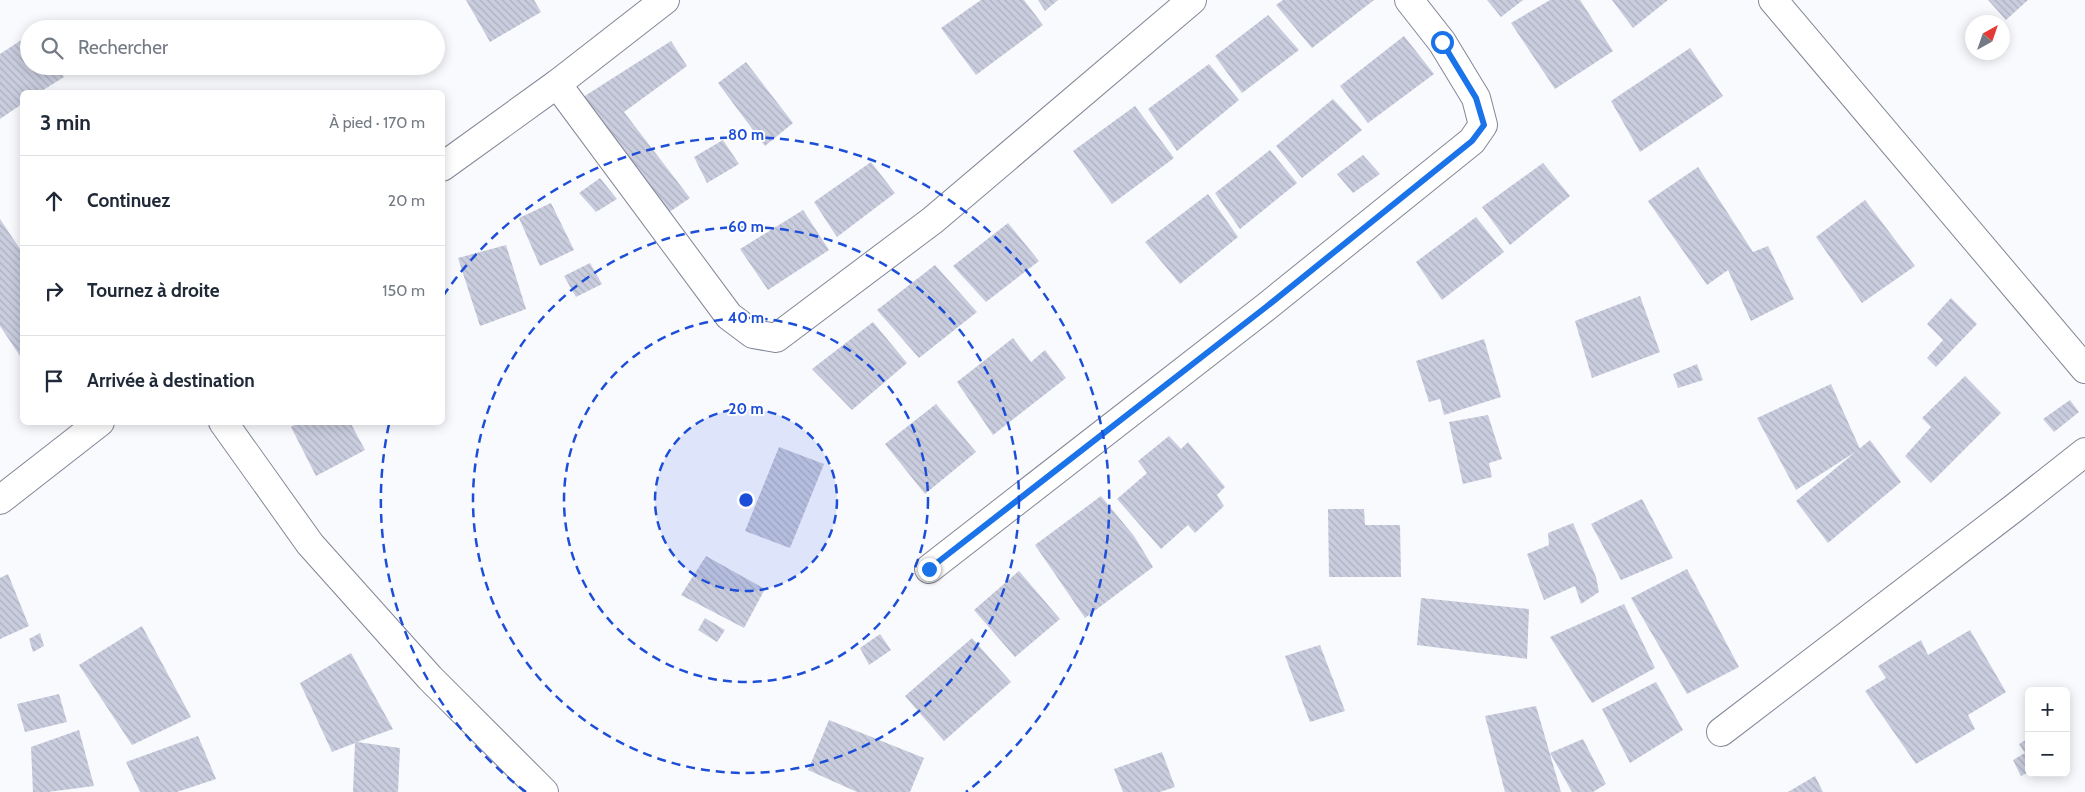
<!DOCTYPE html>
<html lang="fr">
<head>
<meta charset="utf-8">
<style>
	:root { --surface:#fff; --page:#f6f6f7; --text:#1f2937; --muted:#747a83; --line:#e0e1e3 }
	body { margin:0; font-family:Cabin,sans-serif; background:var(--page); color:var(--text) }
	.controls { position:absolute; right:15px; bottom:15px; display:grid; overflow:hidden; border-radius:8px; box-shadow:0 2px 12px #0003 }
	.controls button { width:45px; height:45px; display:grid; place-items:center; padding:0; border:0; border-bottom:1px solid var(--line); background:var(--surface); color:var(--text); font:25px sans-serif }
	.compass { position:absolute; left:1965px; top:15px; width:45px; height:45px; border-radius:50%; background:var(--surface); box-shadow:0 2px 12px #0003; rotate:40deg }
	.stop { position:absolute; width:15px; height:15px; margin:-11px; border:4px solid #1a73e8; border-radius:50%; background:#fff }
	.stop.end { background:#1a73e8; border-color:#fff; box-shadow:0 1px 5px #0008 }
	.list { margin:0; padding:0; list-style:none }
	h2 { display:flex; justify-content:space-between; align-items:center; height:65px; margin:0; padding:0 20px; font-size:21px }
	h2 small { font-size:16px; font-weight:400; color:var(--muted) }
	.list li { display:grid; grid-template-columns:32px 1fr auto; gap:15px; align-items:center; box-sizing:border-box; height:90px; padding:0 20px; border-top:1px solid var(--line) }
	.list b { display:block; font-size:19px; white-space:nowrap }
	.list em { font-size:16px; font-style:normal; color:var(--muted) }
	.icon { flex:none; width:28px; height:28px; fill:none; stroke:currentColor; stroke-width:2; stroke-linecap:round; stroke-linejoin:round }
	.map { position:relative; flex:none; width:2085px; height:792px; overflow:hidden }
	.search { position:absolute; background:var(--surface); box-shadow:0 2px 12px #0003; left:20px; top:20px; width:425px; height:55px; display:flex; align-items:center; gap:12px; box-sizing:border-box; padding:0 18px; border-radius:28px; color:var(--muted); font-size:19px }
	.panel { position:absolute; background:var(--surface); box-shadow:0 2px 12px #0003; left:20px; top:90px; width:425px; height:335px; border-radius:8px }
	.map>svg:first-child { display:block }
	.building { fill:url(#building-back-hatch) }
	.lines { fill:none; stroke-linecap:round; stroke-linejoin:round }
	.street-casing { stroke:#838696; stroke-width:30 }
	.secondary-casing { stroke:#838696; stroke-width:30 }
	.street { stroke:#fff; stroke-width:28 }
	.secondary { stroke:#fff; stroke-width:28 }
	.route { stroke:#1a73e8; stroke-width:6 }
	.ring { fill:none; stroke:#1d4ed8; stroke-width:2.5; stroke-dasharray:9 6 }
	.centre { fill:#1d4ed8; stroke:#fff; stroke-width:2.5 }
	.ring-label { font-size:15px; text-anchor:middle; font-weight:bold; fill:#1d4ed8; stroke:#fff; stroke-width:4; stroke-linejoin:round; paint-order:stroke }
</style>
</head>
<body>
<div class="map">
<svg width="2085" height="792" viewBox="0 0 2085 792">
	<defs>
		<pattern id="building-back-hatch" width="6" height="6" patternUnits="userSpaceOnUse" patternTransform="scale(1.25)"><rect width="6" height="6" fill="#c9cdde"/><path d="M-1 5l2 2M0 0l6 6M5-1l2 2" fill="none" stroke="#adb0bf"/></pattern>
	</defs>
	<rect width="100%" height="100%" fill="#f9fafe"/>
	<!-- building -->
	<path class="building" d="M466,0H534L541,12L490,42Z
		M981,0H1024L1043,25L976,75L941,28Z
		M1038,0H1058L1045,11Z
		M1283,0H1374L1312,48L1276,5Z
		M1487,0H1523L1501,17Z
		M1550,0H1580L1613,51L1555,89L1511,23Z
		M1612,0H1668L1633,28Z
		M1988,0H2028L2006,20Z
		M1268,15L1299,50L1242,93L1215,56Z
		M29,35V66H56L64,77L40,92H22V104L0,119V54Z
		M1404,36L1434,74L1368,123L1340,86Z
		M671,41L687,66L624,112L690,198L665,215L580,99Z
		M1690,48L1723,96L1640,152L1611,101Z
		M746,62L793,123L765,146L718,83Z
		M1209,64L1239,100L1177,151L1148,109Z
		M1333,99L1362,130L1302,178L1276,146Z
		M1135,106L1174,158L1112,204L1073,151Z
		M723,140L739,164L707,183L694,157Z
		M1270,150L1297,183L1240,229L1215,193Z
		M1363,155L1380,174L1353,193L1337,174Z
		M871,162L895,193L837,237L814,202Z
		M1543,163L1570,196L1510,245L1482,207Z
		M1698,167L1753,252L1768,246L1794,299L1751,321L1728,270L1707,285L1648,201Z
		M600,178L617,199L596,212L579,193Z
		M1208,194L1238,237L1180,284L1145,242Z
		M1865,200L1915,266L1862,303L1816,237Z
		M551,203L574,250L540,266L519,218Z
		M803,210L829,250L768,290L740,249Z
		M1476,217L1504,252L1442,300L1416,262Z
		M0,219L22,252V359L0,326Z
		M1008,223L1039,261L986,302L953,266Z
		M506,245L526,309L480,326L458,258Z
		M590,263L602,284L576,297L564,276Z
		M935,265L977,312L919,358L877,310Z
		M1640,296L1660,352L1592,378L1575,321Z
		M1951,298L1977,324L1936,367L1927,358L1943,340L1927,324Z
		M873,322L907,363L852,410L812,369Z
		M1013,338L1031,362L1045,350L1066,378L993,435L957,382Z
		M1484,339L1501,397L1444,415L1440,399L1429,402L1416,361Z
		M1697,364L1703,380L1678,388L1673,374Z
		M1965,376L2001,413L1931,483L1905,456L1931,427L1922,418Z
		M1831,384L1860,449L1796,490L1757,418Z
		M2070,400L2079,412L2054,432L2043,419Z
		M936,404L976,452L925,494L885,444Z
		M1488,415L1502,459L1489,463L1492,477L1463,484L1449,422Z
		M299,422H350L365,450L316,476L291,427Z
		M1169,436L1181,449L1188,442L1225,487L1217,495L1224,506L1195,533L1188,525L1161,549L1117,499L1147,473L1138,461Z
		M1870,440L1901,482L1828,543L1796,501Z
		M779,447L824,464L790,548L745,531Z
		M1101,496L1134,536L1153,567L1085,618L1035,545Z
		M1642,499L1673,558L1621,580L1591,524Z
		M1328,509H1364L1365,525H1400L1401,577H1329Z
		M1573,523L1596,577L1599,592L1581,604L1575,586L1544,600L1527,554L1549,545L1548,533Z
		M706,556L765,589L744,628L681,595Z
		M1687,569L1739,667L1687,694L1631,598Z
		M1019,571L1060,619L1015,657L974,610Z
		M8,574L29,626L0,639V578Z
		M1421,598L1529,609L1527,659L1417,645Z
		M1624,604L1655,668L1592,703L1550,637Z
		M705,618L725,630L717,642L698,630Z
		M142,626L191,717L132,745L79,665Z
		M1970,630L2006,692L1968,715L1975,729L1916,764L1865,691L1886,678L1878,666L1921,640L1928,655Z
		M40,633L44,646L33,652L29,639Z
		M880,634L891,650L869,665L860,648Z
		M972,638L1011,682L944,741L905,696Z
		M1320,645L1345,711L1310,722L1285,656Z
		M351,653L393,729L357,742L400,748L398,792H353L355,743L332,752L300,683Z
		M1656,682L1683,730L1630,763L1602,709Z
		M59,694L67,722L25,732L17,704Z
		M1536,706L1561,792H1505L1485,716Z
		M829,720L924,758L910,792H857L808,770Z
		M79,730L94,786L48,792H33L31,747Z
		M198,736L216,779L177,792H140L126,762Z
		M2029,738V772L2021,776L2013,760L2025,753L2019,744Z
		M1583,739L1606,784L1593,792H1572L1550,753Z
		M1162,752L1175,787L1160,792H1123L1114,769Z
		M1815,776L1823,792H1788Z"/>
	<g class="lines">
		<defs>
			<path id="street" d="M557,84L729,316L753,334L776,338L933,220L1192,0
				M223,422L310,544L430,678L544,792
				M929,569L1266,307L1472,141L1483,125L1476,98L1442,42L1409,0
				M1721,732L2014,508L2085,452"/>
			<path id="secondary" d="M1773,0L2085,369
				M442,167L557,84L665,0
				M0,500L100,422"/>
		</defs>
		<!-- street casing -->
		<use href="#street" class="street-casing"/>
		<!-- secondary casing -->
		<use href="#secondary" class="secondary-casing"/>
		<!-- street -->
		<use href="#street" class="street"/>
		<!-- secondary -->
		<use href="#secondary" class="secondary"/>
	</g>
	<g class="lines">
		<!-- route -->
		<path class="route" d="M929,569L1266,307L1472,141L1484,125L1476,98L1442,42"/>
	</g>
	<!-- distance rings -->
	<circle cx="746" cy="500" r="91" fill="#1d4ed8" fill-opacity=".12"/>
	<g class="ring">
		<circle cx="746" cy="500" r="91"/>
		<circle cx="746" cy="500" r="182"/>
		<circle cx="746" cy="500" r="273"/>
		<path d="M526 792A365 365 0 0 1 389 424M443 296A365 365 0 1 1 966 792"/>
	</g>
	<circle cx="746" cy="500" r="8" class="centre"/>
	<g class="ring-label">
		<text x="746" y="140">80 m</text>
		<text x="746" y="232">60 m</text>
		<text x="746" y="323">40 m</text>
		<text x="746" y="414">20 m</text>
	</g>
</svg>
<div class="controls">
<button>+</button>
<button>−</button>
</div>
<svg class="compass" viewBox="-18 -18 36 36"><path d="M0-13l5 13h-10z" fill="#e53935"/><path d="M0 13l5-13h-10z" fill="#747a83"/></svg>
<div class="stop" style="left:1442px;top:42px"></div>
<div class="stop end" style="left:929px;top:569px"></div>
<div class="search"><svg class="icon" aria-label="search" viewBox="0 0 24 24"><circle cx="10" cy="10" r="6"/><path d="M15 15l6 6"/></svg>Rechercher</div>
<section class="panel">
<h2>3 min<small>À pied · 170 m</small></h2>
<ul class="list">
<li><svg class="icon" aria-label="ahead" viewBox="0 0 24 24"><path d="M12 20V5M6 11l6-6 6 6"/></svg><div><b>Continuez</b></div><em>20 m</em></li>
<li><svg class="icon" aria-label="right" viewBox="0 0 24 24"><path d="M7 20v-9h11M14 6l5 5-5 5"/></svg><div><b>Tournez à droite</b></div><em>150 m</em></li>
<li><svg class="icon" aria-label="arrive" viewBox="0 0 24 24"><path d="M6 21V4h12l-3 4 3 4H6"/></svg><div><b>Arrivée à destination</b></div></li>
</ul>
</section>
</div>
</body>
</html>
